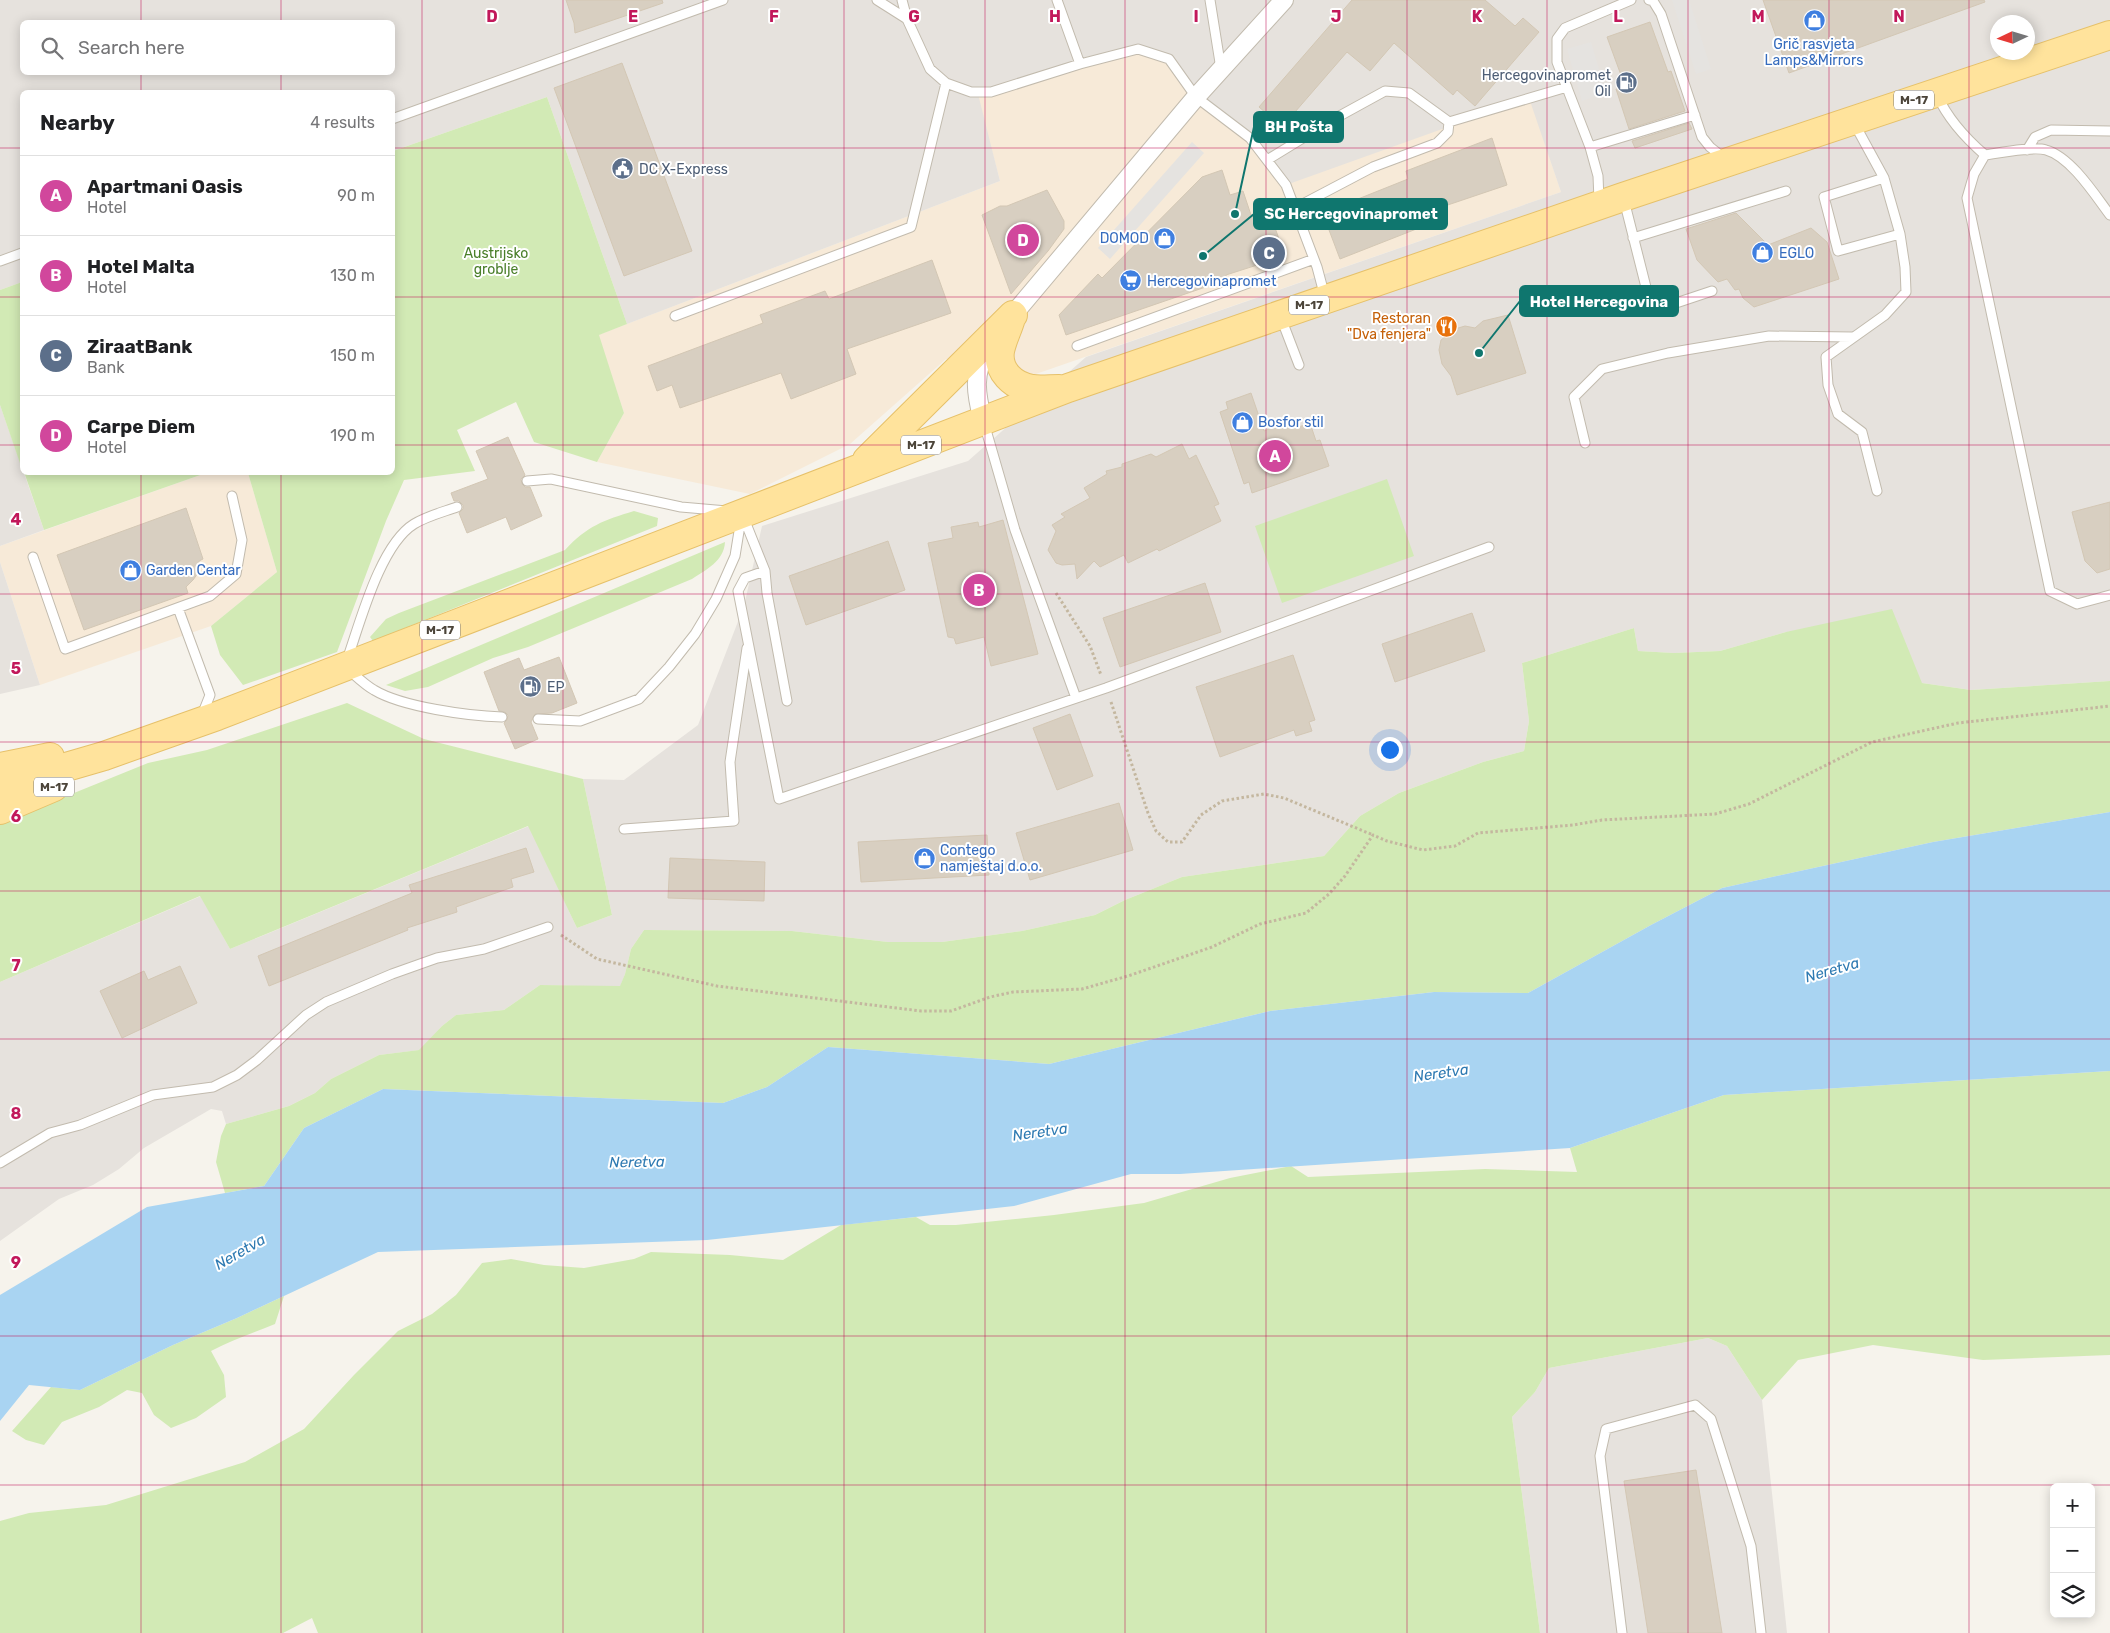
<!DOCTYPE html>
<html lang="en">
<head>
<meta charset="utf-8">
<style>
	:root { --surface:#fff; --page:#f2f2f2; --text:#202124; --muted:#757577; --line:#e0e0e0; --accent:#ea580c }
	body { margin:0; font-family:Rubik,sans-serif; background:var(--page); color:var(--text) }
	.controls { position:absolute; right:15px; bottom:15px; display:grid; overflow:hidden; border-radius:8px; box-shadow:0 2px 12px #0003 }
	.controls button { width:45px; height:45px; display:grid; place-items:center; padding:0; border:0; border-bottom:1px solid var(--line); background:var(--surface); color:var(--text); font:25px sans-serif }
	.compass { position:absolute; left:1990px; top:15px; width:45px; height:45px; border-radius:50%; background:var(--surface); box-shadow:0 2px 12px #0003; rotate:266deg }
	.you { position:absolute; left:1389px; top:749px; width:18px; height:18px; margin:-12px; border:4px solid #fff; border-radius:50%; background:#1a73e8; box-shadow:0 0 0 8px #1a73e833 }
	.badge { display:grid; place-items:center; width:32px; height:32px; border-radius:50%; background:var(--accent); color:#fff; font-size:16px; font-weight:700 }
	.pin { position:absolute; translate:-50% -50%; border:2px solid #fff; box-shadow:0 1px 5px #0006 }
	.list { margin:0; padding:0; list-style:none }
	h2 { display:flex; justify-content:space-between; align-items:center; height:65px; margin:0; padding:0 20px; font-size:21px }
	h2 small { font-size:16px; font-weight:400; color:var(--muted) }
	.list li { display:grid; grid-template-columns:32px 1fr auto; gap:15px; align-items:center; box-sizing:border-box; height:80px; padding:0 20px; border-top:1px solid var(--line) }
	.list b { display:block; font-size:19px; white-space:nowrap }
	.list p { margin:0; font-size:16px; white-space:nowrap; color:var(--muted) }
	.list em { font-size:16px; font-style:normal; color:var(--muted) }
	.icon { flex:none; width:28px; height:28px; fill:none; stroke:currentColor; stroke-width:2; stroke-linecap:round; stroke-linejoin:round }
	.map { position:relative; flex:none; width:2110px; height:1633px; overflow:hidden }
	.search { position:absolute; background:var(--surface); box-shadow:0 2px 12px #0003; left:20px; top:20px; width:375px; height:55px; display:flex; align-items:center; gap:12px; box-sizing:border-box; padding:0 18px; border-radius:8px; color:var(--muted); font-size:19px }
	.panel { position:absolute; background:var(--surface); box-shadow:0 2px 12px #0003; left:20px; top:90px; width:375px; height:385px; border-radius:8px }
	.map>svg:first-child { display:block }
	.commercial { fill:#f7ead8 }
	.industrial { fill:#e6e2dd; fill-rule:evenodd }
	.green { fill:#d2eab5 }
	.parking { fill:#e5e3e0 }
	.water { fill:#a9d4f2 }
	.building { fill:#d8cfc1; stroke:#d3c7b4 }
	.lines { fill:none; stroke-linecap:round; stroke-linejoin:round }
	.service-casing { stroke:#c2bbae; stroke-width:11 }
	.minor-casing { stroke:#c2bbae; stroke-width:20 }
	.primary-casing { stroke:#e6c16a; stroke-width:30 }
	.path { stroke:#c4b79f; stroke-width:3; stroke-dasharray:2.5 2.5; stroke-linecap:butt }
	.service { stroke:#fff; stroke-width:9 }
	.minor { stroke:#fff; stroke-width:18 }
	.primary { stroke:#ffe39c; stroke-width:28 }
	.grid { fill:none; stroke:#c2185b; stroke-width:1; stroke-opacity:0.55 }
	.labels { text-anchor:middle; stroke-width:4; stroke-linejoin:round; paint-order:stroke }
	.shield { fill:#fff; stroke:#817c74; stroke-width:1 }
	.shield-label { font-size:12px; font-weight:bold; fill:#4b4439 }
	.shop-label { font-size:14px; fill:#366cbe; stroke:#fff; text-anchor:start }
	.service-label { font-size:14px; fill:#4e5e75; stroke:#fff; text-anchor:start }
	.park-label { font-size:14px; fill:#4a7f2a; stroke:#fff }
	.food-label { font-size:14px; fill:#c56008; stroke:#fff; text-anchor:end }
	.water-label { font-size:15px; font-style:italic; fill:#2e7ab2; stroke:#fff }
	.grid-label { font-size:16px; text-anchor:middle; font-weight:bold; fill:#c2185b; stroke:#fff; stroke-width:4; stroke-linejoin:round; paint-order:stroke }
	.leader { fill:none; stroke:#0f766e; stroke-width:2 }
	.callout-dot { fill:#0f766e; stroke:#fff; stroke-width:2 }
	.callout { fill:#0f766e; stroke:#0f766e; stroke-width:2 }
	.callout-label { font-size:15px; text-anchor:middle; font-weight:bold; fill:#fff }
</style>
</head>
<body>
<div class="map">
<svg width="2110" height="1633" viewBox="0 0 2110 1633">
	<rect width="100%" height="100%" fill="#f6f3ec"/>
	<!-- commercial -->
	<path class="commercial" d="M1138,49L1530,98L1561,192L1033,375L946,359L850,444L750,494L597,462L624,413L598,335L1000,181L977,94Z
		M206,473H248L277,572L211,626L40,685L0,562V546Z"/>
	<!-- industrial -->
	<path class="industrial" d="M0,0H2110V681L1971,690L1922,683L1786,632L1720,651L1674,653L1638,651L1634,628L1522,663L1529,721L1524,751L1483,762L1399,793L1360,816L1324,856L1182,877L1125,900L1095,915L1022,931L942,942H888L792,931L644,930L631,949L625,974L620,987L540,985L504,1010L456,1015L442,1026L420,1050L379,1055L331,1079L315,1093L289,1106L226,1124L222,1111L211,1109L144,1148L119,1169L93,1185L59,1199L0,1241V982L201,896L230,949L529,826L577,928L612,915L583,779L624,780L698,725L744,606L762,526L968,461L1086,357L1561,192L1529,98L1286,185L1250,138L1196,97L1169,59L1138,49L978,94L1000,181L627,324L547,97L393,151L392,92H22V282L0,290ZM22,22H392V72H22ZM1998,22H2028V52H1998Z
		M0,405L44,530L0,546Z
		M0,562L40,685L0,694Z
		M1708,1338L1727,1346L1762,1400L1787,1633H1540L1512,1417L1535,1392L1549,1368Z"/>
	<!-- green -->
	<path class="green" d="M547,97L627,324L599,335L624,413L597,462L534,442L516,402L457,430L475,471L404,480L386,521L337,652L243,685L220,655L211,626L277,572L248,473L392,472L393,151Z
		M22,282V469L0,405V290Z
		M24,472H206V473L44,530Z
		M1387,479L1414,556L1282,603L1255,526Z
		M634,511L658,518L657,526L373,641L370,637L386,619L399,613L565,550C587,526 604,520 634,511Z
		M725,542C724,561 706,570 692,579L528,647L493,658L428,687L405,691L386,685Z
		M1892,609L1922,683L1971,690L2110,681V812L1933,842L1722,888L1651,925L1528,993L1434,992L1270,1011L1049,1064L828,1047L767,1087L723,1103L383,1089L304,1128L264,1186L225,1193L216,1162L221,1136L226,1124L289,1106L315,1093L331,1079L379,1055L419,1050L442,1026L456,1015L504,1010L540,985L620,986L625,974L631,949L644,930L792,931L888,942H942L1022,931L1095,915L1125,900L1182,877L1324,856L1360,816L1399,793L1483,762L1524,751L1529,721L1522,663L1634,628L1638,651L1674,653L1720,651L1786,632Z
		M347,703L424,739L583,779L612,915L577,928L528,826L230,949L200,896L0,982V823L148,763L207,750Z
		M2110,1071V1355L1983,1360L1873,1345L1798,1360L1762,1400L1727,1346L1708,1338L1549,1368L1535,1392L1512,1417L1540,1633H318L312,1618L283,1633H0V1521L29,1513L106,1505L245,1462L304,1429L354,1375L398,1331L432,1314L456,1295L482,1263L511,1259L544,1265L584,1268L634,1259L651,1252L730,1255L783,1260L841,1225L916,1217L930,1225H956L1054,1215L1144,1203L1230,1178L1291,1166L1308,1177L1485,1169L1577,1172L1570,1148L1724,1095Z
		M284,1296L275,1324C253,1333 232,1340 211,1351L224,1375L226,1397L196,1418L171,1428L154,1415L142,1393L127,1390L99,1407L62,1422L44,1445L26,1440L12,1431L51,1387L80,1390L173,1345L237,1318Z"/>
	<!-- parking -->
	<path class="parking" d="M1672,0H1689L1711,69L1696,74Z
		M1591,42L1606,93L1582,101L1567,49Z
		M1192,142L1204,153L1110,259L1098,248Z"/>
	<!-- water -->
	<path class="water" d="M2110,812V1071L1724,1095L1570,1148L1180,1174H1131L1014,1206L707,1240L378,1252L237,1318L173,1345L80,1390L29,1385L0,1421V1295L147,1207L264,1186L304,1128L383,1089L723,1103L767,1087L828,1047L1049,1064L1270,1011L1434,992L1528,993L1651,925L1722,888L1933,842Z"/>
	<!-- building -->
	<path class="building" d="M566,0H662L663,3L575,33L574,23Z
		M1352,0H1485L1515,26L1523,18L1539,32L1475,106L1457,90L1453,95L1394,43L1370,71L1347,52L1282,127L1259,107Z
		M1763,0H1984L1985,2L1789,73Z
		M1650,22L1668,72L1671,71L1685,111L1629,129L1616,89L1625,86L1607,37Z
		M622,63L692,251L624,276L554,88Z
		M1689,123L1692,129L1635,148L1632,141Z
		M1492,138L1507,185L1421,214L1424,226L1340,259L1326,222L1362,209L1358,199L1408,179L1406,171Z
		M1222,170L1230,195L1243,191L1251,215L1269,211L1284,253L1279,258L1226,275V280L1066,335L1059,315L1098,274L1102,278L1202,177Z
		M1047,190L1064,221V229L1048,251L1011,294L982,215L1000,206H1007Z
		M1736,213L1768,245L1811,228L1827,242L1839,279L1754,307L1743,298L1739,289L1735,290L1727,279L1718,282L1697,260L1686,229Z
		M932,260L951,313L847,349L856,374L791,399L781,373L680,408L672,385L657,391L648,366L763,323L760,315L825,291L829,299Z
		M1508,315L1526,373L1457,395L1451,376L1442,364L1439,350L1441,340L1455,329L1465,326L1475,328L1483,321Z
		M1251,393L1264,431L1293,419L1296,428L1310,423L1316,441L1320,440L1329,466L1252,493L1249,482L1244,484L1220,412L1228,409L1226,402Z
		M508,437L525,475L521,479L522,484L525,487H530L542,516L511,530L506,517L467,533L459,513L463,509V505L459,501H454L451,493L488,479L476,451Z
		M1182,444L1189,459L1196,455L1215,495L1219,504L1214,506L1221,521L1159,551L1157,549L1128,563L1124,555L1100,567L1094,561L1077,579L1075,564L1062,565L1056,563L1048,550L1056,531L1052,525L1065,517L1061,514L1090,498L1084,488L1107,474L1106,471L1122,467V464L1151,454L1156,457Z
		M2110,502V569L2097,573L2085,561L2072,512Z
		M186,508L203,559L199,561L198,573L193,580L186,587L188,593L84,630L57,555Z
		M1003,520L1038,654L991,666L984,637L956,644L954,638L948,637L928,543L953,538L951,527L978,522L979,527Z
		M888,541L905,590L806,625L789,576Z
		M1205,583L1221,632L1120,667L1103,618Z
		M1472,613L1485,651L1395,682L1382,644Z
		M1293,655L1315,720L1309,722L1312,731L1296,736L1294,730L1220,757L1196,687Z
		M559,657L577,703L552,713L535,714L531,722L538,739L515,749L504,723L507,720L508,715L505,712L499,711L484,672L519,658L524,670Z
		M1070,714L1093,776L1057,790L1033,728Z
		M1119,803L1133,850L1030,880L1016,833Z
		M987,835L989,875L861,882L858,842Z
		M526,848L534,872L511,879L513,887L456,907L457,912L407,928L408,930L269,986L258,956L412,893L409,885Z
		M670,858L765,862L764,901L668,898Z
		M180,966L197,1003L122,1038L100,991L144,971L148,980Z
		M1696,1470L1722,1633H1648L1624,1481Z"/>
	<g class="lines">
		<defs>
			<path id="service" d="M877,0L907,19
				M902,0L907,19L930,69L946,83L971,92H991L1080,64L1138,49L1169,59L1196,97L1250,138L1286,185L1317,267L1325,297
				M1057,0L1080,64
				M1210,0L1221,69
				M1649,0L1653,1L1661,14L1702,137L1710,147L1724,158
				M1937,95C1948,119 1964,137 1985,155C1999,153 2033,146 2046,150C2071,157 2095,195 2110,215
				M392,119L723,0
				M1449,122L1567,87
				M1854,123L1884,178L1900,234L1838,251L1824,197L1884,178
				M1590,147L1695,115
				M2027,150L2035,137L2051,130L2110,131
				M1985,155L1974,174L1967,198L2050,591L2077,604L2110,595
				M1267,160L1334,119L1385,91L1409,93L1449,122
				M1599,200L1598,176L1590,147L1557,62V39L1565,28L1631,0
				M1624,200L1652,311L1712,291
				M1295,208L1373,167L1437,143L1448,132L1449,122
				M1633,238L1786,191
				M0,261L22,253
				M675,316L911,227L946,83
				M1281,318L1299,365
				M1077,346L1314,259
				M984,423L1015,530L1076,698
				M1585,443L1574,397L1602,369L1668,353L1769,336L1852,337
				M527,481L551,479L681,507L727,511
				M1877,491L1862,432L1838,414L1828,385L1826,357L1885,315L1906,292L1905,267L1900,234
				M743,516L765,571L767,593L787,701
				M33,557L65,649L210,596L236,574L242,540L232,496
				M765,571L745,578L738,591L779,799L1106,688L1489,547
				M178,608L210,695L202,715
				M347,660C360,623 380,545 414,524C427,516 443,512 457,507
				M349,670C357,677 365,685 374,690C402,707 469,716 502,717
				M538,719L580,721L639,699L669,667L695,634L716,599L735,556L741,519
				M624,829L734,821L730,762L747,648
				M0,1163L50,1133L80,1125L153,1095L213,1087L237,1075L257,1060L306,1015L326,1002L392,974L437,958L484,949L548,927
				M1622,1633L1600,1456L1606,1429L1695,1405L1711,1419L1751,1546L1761,1633"/>
			<path id="minor" d="M1007,322L1196,97L1284,0
				M983,421C976,394 972,373 988,349"/>
			<path id="primary" d="M1011,318C1008,329 1002,340 1000,351C997,371 1013,386 1032,389C1040,390 1050,389 1059,389
				M867,460L1013,315
				M0,767L50,757
				M0,790L49,772L104,756L217,716L1068,388L1623,197L2110,35
				M0,810L54,787"/>
		</defs>
		<!-- service casing -->
		<use href="#service" class="service-casing"/>
		<!-- minor casing -->
		<use href="#minor" class="minor-casing"/>
		<!-- primary casing -->
		<use href="#primary" class="primary-casing"/>
		<!-- path -->
		<path class="path" d="M1056,593L1090,646L1101,675
			M1111,702L1148,813L1156,831L1168,842H1182L1201,815L1222,801L1264,794L1284,798L1373,835
			M561,935L597,959L717,986L921,1011H951L990,997L1013,992L1082,989L1128,976L1212,947L1260,924L1306,913L1329,894L1345,876L1373,835L1387,841L1423,850L1455,846L1478,833L1573,825L1602,820L1715,814L1749,804L1872,742L1958,723L2110,706"/>
		<!-- service -->
		<use href="#service" class="service"/>
		<!-- minor -->
		<use href="#minor" class="minor"/>
		<!-- primary -->
		<use href="#primary" class="primary"/>
	</g>
	<!-- grid -->
	<path class="grid" d="M141,0V22M281,0V22M422,0V1633M563,0V1633M703,0V1633M844,0V1633M985,0V1633M1125,0V1633M1266,0V1633M1407,0V1633M1547,0V1633M1688,0V1633M1829,0V1633M1969,0V1633M141,72V92M281,72V92M0,148H22M392,148H2110M0,297H22M392,297H2110M0,445H22M392,445H2110M141,472V1633M281,472V1633M0,594H2110M0,742H2110M0,891H2110M0,1039H2110M0,1188H2110M0,1336H2110M0,1485H2110"/>
	<!-- icons -->
	<defs>
		<symbol id="shop-disc" viewBox="-11 -11 22 22"><circle r="9.5" fill="#3f7fe0" stroke="#fff"/><path d="M-5-2.5h2.3a2.7 3.5 0 0 1 5.4 0H5L5.5 6h-11ZM-1.5-2.5h3a1.5 2.3 0 0 0-3 0Z" fill="#fff"/></symbol>
		<symbol id="fuel-disc" viewBox="-11 -11 22 22"><circle r="9.5" fill="#5c6f8a" stroke="#fff"/><path d="M-5.5-6h7V0h2V4h1.3V-2.5L3-4.5l.8-.8L6-3V5H2.5V1h-1V6h-7ZM-4.2-4.7v3.2H.2V-4.7Z" fill="#fff"/></symbol>
		<symbol id="civic-disc" viewBox="-11 -11 22 22"><circle r="9.5" fill="#5c6f8a" stroke="#fff"/><path d="M-.6-6.5H3V-4.5H.6V-3L4-1V1h2V6H-6V1h2V-1L-.6-3ZM-1.2 2.5V6h2.4V2.5Z" fill="#fff"/></symbol>
		<symbol id="supermarket-disc" viewBox="-11 -11 22 22"><circle r="9.5" fill="#3f7fe0" stroke="#fff"/><path d="M-6-5.5h2.5l.6 2H6L4.5 2H-2.5L-4.4-4H-6ZM-1.5 3.2a1.3 1.3 0 1 0 .1 0ZM3 3.2a1.3 1.3 0 1 0 .1 0Z" fill="#fff"/></symbol>
		<symbol id="restaurant-disc" viewBox="-11 -11 22 22"><circle r="9.5" fill="#e8710a" stroke="#fff"/><path d="M-5-6h1v4h1v-4h1v4h1v-4h1v5L-1.5 .5V6h-2V.5L-5-1ZM5-6V6H3V1.5H1.5Q1.5-4 5-6Z" fill="#fff"/></symbol>
	</defs>
	<g fill-rule="evenodd">
		<use href="#shop-disc" x="1802" y="8" width="25" height="25"/>
		<use href="#fuel-disc" x="1614" y="70" width="25" height="25"/>
		<use href="#civic-disc" x="610" y="156" width="25" height="25"/>
		<use href="#shop-disc" x="1152" y="226" width="25" height="25"/>
		<use href="#shop-disc" x="1750" y="240" width="25" height="25"/>
		<use href="#supermarket-disc" x="1118" y="268" width="25" height="25"/>
		<use href="#restaurant-disc" x="1434" y="314" width="25" height="25"/>
		<use href="#shop-disc" x="1230" y="410" width="25" height="25"/>
		<use href="#shop-disc" x="118" y="558" width="25" height="25"/>
		<use href="#fuel-disc" x="518" y="674" width="25" height="25"/>
		<use href="#shop-disc" x="912" y="846" width="25" height="25"/>
	</g>
	<g class="labels">
		<!-- shield labels -->
		<g class="shield">
			<rect x="1894" y="90.5" width="40" height="19" rx="4"/>
			<rect x="1289" y="295.5" width="40" height="19" rx="4"/>
			<rect x="901" y="435.5" width="40" height="19" rx="4"/>
			<rect x="420" y="620.5" width="40" height="19" rx="4"/>
			<rect x="34" y="777.5" width="40" height="19" rx="4"/>
		</g>
		<g class="shield-label">
			<text x="1914" y="104">M-17</text>
			<text x="1309" y="309">M-17</text>
			<text x="921" y="449">M-17</text>
			<text x="440" y="634">M-17</text>
			<text x="54" y="791">M-17</text>
		</g>
		<!-- shop labels -->
		<g class="shop-label">
			<text x="1814" y="49" text-anchor="middle">Grič rasvjeta<tspan x="1814" dy="16">Lamps&amp;Mirrors</tspan></text>
			<text x="1149" y="243" text-anchor="end">DOMOD</text>
			<text x="1779" y="258">EGLO</text>
			<text x="1147" y="286">Hercegovinapromet</text>
			<text x="1258" y="427">Bosfor stil</text>
			<text x="146" y="575">Garden Centar</text>
			<text x="940" y="855">Contego<tspan x="940" dy="16">namještaj d.o.o.</tspan></text>
		</g>
		<!-- service labels -->
		<g class="service-label">
			<text x="1611" y="80" text-anchor="end">Hercegovinapromet<tspan x="1611" dy="16">Oil</tspan></text>
			<text x="639" y="174">DC X-Express</text>
			<text x="547" y="692">EP</text>
		</g>
		<!-- park labels -->
		<g class="park-label">
			<text x="496" y="258">Austrijsko<tspan x="496" dy="16">groblje</tspan></text>
		</g>
		<!-- food labels -->
		<g class="food-label">
			<text x="1431" y="323">Restoran<tspan x="1431" dy="16">"Dva fenjera"</tspan></text>
		</g>
		<!-- water labels -->
		<g class="water-label">
			<text transform="translate(1832 970) rotate(-16)" y="5">Neretva</text>
			<text transform="translate(1441 1073) rotate(-8)" y="5">Neretva</text>
			<text transform="translate(1040 1132) rotate(-8)" y="5">Neretva</text>
			<text transform="translate(637 1162) rotate(-1)" y="5">Neretva</text>
			<text transform="translate(240 1252) rotate(-30)" y="5">Neretva</text>
		</g>
	</g>
	<g class="grid-label">
		<text x="492" y="22">D</text>
		<text x="633" y="22">E</text>
		<text x="774" y="22">F</text>
		<text x="914" y="22">G</text>
		<text x="1055" y="22">H</text>
		<text x="1196" y="22">I</text>
		<text x="1336" y="22">J</text>
		<text x="1477" y="22">K</text>
		<text x="1618" y="22">L</text>
		<text x="1758" y="22">M</text>
		<text x="1899" y="22">N</text>
		<text x="16" y="525">4</text>
		<text x="16" y="674">5</text>
		<text x="16" y="822">6</text>
		<text x="16" y="971">7</text>
		<text x="16" y="1119">8</text>
		<text x="16" y="1268">9</text>
	</g>
	<!-- callouts -->
	<path class="leader" d="M1235 214L1254 127M1203 256L1254 214M1479 353L1520 301"/>
	<g class="callout-dot">
		<circle cx="1235" cy="214" r="5"/>
		<circle cx="1203" cy="256" r="5"/>
		<circle cx="1479" cy="353" r="5"/>
	</g>
	<g class="callout">
		<rect x="1254" y="112" width="89" height="30" rx="5"/>
		<rect x="1254" y="199" width="193" height="30" rx="5"/>
		<rect x="1520" y="286" width="158" height="30" rx="5"/>
	</g>
	<g class="callout-label">
		<text x="1299" y="132">BH Pošta</text>
		<text x="1351" y="219">SC Hercegovinapromet</text>
		<text x="1599" y="307">Hotel Hercegovina</text>
	</g>
</svg>
<div class="controls">
<button>+</button>
<button>−</button>
<button><svg class="icon" aria-label="layers" viewBox="0 0 24 24"><path d="M12 4l9 5-9 5-9-5zM3 14l9 5 9-5"/></svg></button>
</div>
<svg class="compass" viewBox="-18 -18 36 36"><path d="M0-13l5 13h-10z" fill="#e53935"/><path d="M0 13l5-13h-10z" fill="#757577"/></svg>
<div class="you"></div>
<div class="pin badge" style="left:1275px;top:456px;background:#d1479c">A</div>
<div class="pin badge" style="left:979px;top:590px;background:#d1479c">B</div>
<div class="pin badge" style="left:1269px;top:253px;background:#5c6f8a">C</div>
<div class="pin badge" style="left:1023px;top:240px;background:#d1479c">D</div>
<div class="search"><svg class="icon" aria-label="search" viewBox="0 0 24 24"><circle cx="10" cy="10" r="6"/><path d="M15 15l6 6"/></svg>Search here</div>
<section class="panel">
<h2>Nearby<small>4 results</small></h2>
<ul class="list">
<li><span class="badge" style="background:#d1479c">A</span><div><b>Apartmani Oasis</b><p>Hotel</p></div><em>90 m</em></li>
<li><span class="badge" style="background:#d1479c">B</span><div><b>Hotel Malta</b><p>Hotel</p></div><em>130 m</em></li>
<li><span class="badge" style="background:#5c6f8a">C</span><div><b>ZiraatBank</b><p>Bank</p></div><em>150 m</em></li>
<li><span class="badge" style="background:#d1479c">D</span><div><b>Carpe Diem</b><p>Hotel</p></div><em>190 m</em></li>
</ul>
</section>
</div>
</body>
</html>
